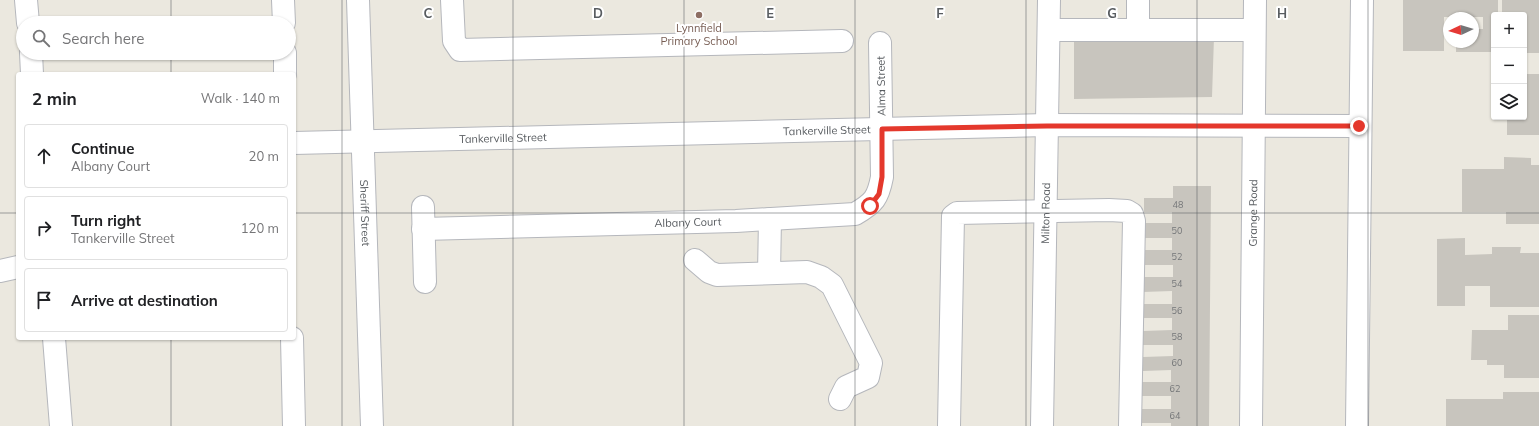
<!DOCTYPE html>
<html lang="en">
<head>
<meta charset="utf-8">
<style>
	:root { --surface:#fff; --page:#f6f6f6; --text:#202124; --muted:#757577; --line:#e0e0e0 }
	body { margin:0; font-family:Mulish,sans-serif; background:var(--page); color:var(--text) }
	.controls { position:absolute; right:12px; top:12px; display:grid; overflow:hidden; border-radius:4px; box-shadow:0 1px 3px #0004 }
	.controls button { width:36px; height:36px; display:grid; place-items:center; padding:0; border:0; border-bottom:1px solid var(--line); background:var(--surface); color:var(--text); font:20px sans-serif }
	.compass { position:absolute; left:1443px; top:12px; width:36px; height:36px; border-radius:50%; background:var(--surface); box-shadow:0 1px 3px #0004; rotate:266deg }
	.stop { position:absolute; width:12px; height:12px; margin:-9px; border:3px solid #e4382c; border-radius:50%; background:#fff }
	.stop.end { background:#e4382c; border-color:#fff; box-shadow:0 1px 4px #0008 }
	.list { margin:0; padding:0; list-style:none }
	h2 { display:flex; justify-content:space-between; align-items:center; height:52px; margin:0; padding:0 16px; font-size:17px }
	h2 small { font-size:13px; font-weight:400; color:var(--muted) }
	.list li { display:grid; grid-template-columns:26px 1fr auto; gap:12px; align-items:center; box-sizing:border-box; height:64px; margin:0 8px 8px; padding:0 8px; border:1px solid var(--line); border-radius:4px }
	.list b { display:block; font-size:15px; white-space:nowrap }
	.list p { margin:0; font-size:13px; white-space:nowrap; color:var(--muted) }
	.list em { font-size:13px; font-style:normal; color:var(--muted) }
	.icon { flex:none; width:22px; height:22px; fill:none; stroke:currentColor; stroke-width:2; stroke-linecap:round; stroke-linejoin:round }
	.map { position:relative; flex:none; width:1539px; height:426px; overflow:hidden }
	.search { position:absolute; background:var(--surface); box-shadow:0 1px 3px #0004; left:16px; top:16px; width:280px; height:44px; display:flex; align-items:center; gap:10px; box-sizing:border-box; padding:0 14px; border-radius:22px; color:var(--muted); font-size:15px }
	.panel { position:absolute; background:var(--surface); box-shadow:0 1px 3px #0004; left:16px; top:72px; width:280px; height:268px; border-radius:4px }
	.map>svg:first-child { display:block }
	.building { fill:#c8c5be }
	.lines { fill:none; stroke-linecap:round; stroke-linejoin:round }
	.minor-casing { stroke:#b5b7bc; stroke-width:24 }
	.minor { stroke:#fff; stroke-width:22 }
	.route { stroke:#e4382c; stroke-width:5 }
	.grid { fill:none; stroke:#585c60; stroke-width:1; stroke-opacity:0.55 }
	.education-dot { fill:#8d6e63; stroke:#fff; stroke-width:1.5 }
	.labels { text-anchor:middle; stroke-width:4; stroke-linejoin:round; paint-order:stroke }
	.number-label { font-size:9px; fill:#747678 }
	.education-label { font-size:11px; fill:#785e54; stroke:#fff }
	.street-label { font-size:11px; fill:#585c60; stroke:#fff }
	.grid-label { font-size:13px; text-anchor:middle; font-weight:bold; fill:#585c60; stroke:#fff; stroke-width:4; stroke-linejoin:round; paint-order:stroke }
</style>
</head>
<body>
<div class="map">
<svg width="1539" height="426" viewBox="0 0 1539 426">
	<rect width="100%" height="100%" fill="#ebe8df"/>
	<!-- building -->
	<path class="building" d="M1403,0H1498V13H1502V0H1539V53H1524V15H1494V52H1456V42H1473V29H1483V17H1444V51H1403Z
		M1214,37L1212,97L1074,99V38Z
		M1524,74H1539V135H1507V117H1524Z
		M1504,157L1531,158V165H1539V224H1506V212H1462V169H1504Z
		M1173,186H1211L1209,426H1171V423H1141V409H1171V396H1141V382H1171V370L1143,371V357L1173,356V345H1143V331L1172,330V318H1143V304H1172V291L1143,292V277H1173V265H1143L1142,250H1172V238H1142V223H1172V212H1144V198H1173Z
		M1465,238V255L1492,254V247H1521L1520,253H1539V307H1490V286H1465V306H1437V239Z
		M1508,315H1539V378H1504V365H1487V360H1471L1472,330H1508Z
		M1503,392H1539V426H1446V399H1503Z"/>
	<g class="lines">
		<defs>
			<g id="minor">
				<path d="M26,0L28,23"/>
				<path d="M283,0L284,23"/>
				<path id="s1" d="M358,0L372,426"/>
				<path d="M452,0L454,41L460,50L842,41"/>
				<path d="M1049,30H1138V0"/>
				<path d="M1138,30H1254"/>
				<path d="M31,53L32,74"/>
				<path d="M285,53V74"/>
				<path id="s2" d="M294,143L1047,125L1359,126"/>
				<path d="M423,207L425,282"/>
				<path id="s3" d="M423,229L736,221L855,214C874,203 878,198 882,177L880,43"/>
				<path d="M695,260L709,272L717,275L807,272L821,277L832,285L871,363L868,377L846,387L840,399"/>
				<path d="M0,271L18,267"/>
				<path d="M769,273L770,219"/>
				<path d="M54,338L61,426"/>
				<path d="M292,338L294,426"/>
				<path d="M949,426L953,216L957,213L1109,210L1127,211L1132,214L1134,221L1130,426"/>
				<path id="s4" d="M1042,426L1049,0"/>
				<path id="s5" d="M1251,426L1255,0"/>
				<path d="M1357,426L1362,0"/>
			</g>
		</defs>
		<!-- minor casing -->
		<use href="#minor" class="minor-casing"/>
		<!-- minor -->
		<use href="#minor" class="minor"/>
	</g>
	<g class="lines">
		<!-- route -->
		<path class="route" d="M870,206L879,194L882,177V129L1047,126H1359"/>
	</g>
	<!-- grid -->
	<path class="grid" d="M171,0V23M342,0V426M513,0V426M684,0V426M855,0V426M1026,0V426M1197,0V426M1368,0V426M171,53V74M0,213H18M294,213H1539M171,338V426"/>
	<!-- markers -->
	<circle class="education-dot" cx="699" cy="15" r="4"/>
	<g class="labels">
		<!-- number labels -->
		<g class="number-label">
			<text x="1178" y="208">48</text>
			<text x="1177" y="234">50</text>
			<text x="1177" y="260">52</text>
			<text x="1177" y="287">54</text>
			<text x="1177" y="314">56</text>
			<text x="1177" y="340">58</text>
			<text x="1177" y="366">60</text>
			<text x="1175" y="392">62</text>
			<text x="1175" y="419">64</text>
		</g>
		<!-- education labels -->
		<g class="education-label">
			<text x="699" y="32">Lynnfield<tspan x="699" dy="13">Primary School</tspan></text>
		</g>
		<!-- street labels -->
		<g class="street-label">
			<text transform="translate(881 86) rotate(-91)" y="4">Alma Street</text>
			<text dy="4" stroke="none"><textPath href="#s2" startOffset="533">Tankerville Street</textPath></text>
			<text dy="4" stroke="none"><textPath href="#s2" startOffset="209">Tankerville Street</textPath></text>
			<text dy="4" stroke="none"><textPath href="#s1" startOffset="213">Sheriff Street</textPath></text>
			<text dy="4" stroke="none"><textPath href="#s4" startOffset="213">Milton Road</textPath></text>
			<text dy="4" stroke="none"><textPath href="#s5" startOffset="213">Grange Road</textPath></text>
			<text dy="4" stroke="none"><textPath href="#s3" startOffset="265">Albany Court</textPath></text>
		</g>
	</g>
	<g class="grid-label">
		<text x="428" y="18">C</text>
		<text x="598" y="18">D</text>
		<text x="770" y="18">E</text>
		<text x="940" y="18">F</text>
		<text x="1112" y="18">G</text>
		<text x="1282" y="18">H</text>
	</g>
</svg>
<div class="controls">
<button>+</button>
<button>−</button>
<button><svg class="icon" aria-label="layers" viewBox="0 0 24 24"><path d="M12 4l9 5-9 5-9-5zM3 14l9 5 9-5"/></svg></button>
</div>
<svg class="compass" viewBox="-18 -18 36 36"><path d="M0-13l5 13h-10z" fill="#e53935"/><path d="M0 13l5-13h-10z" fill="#757577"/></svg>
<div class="stop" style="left:870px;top:206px"></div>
<div class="stop end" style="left:1359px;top:126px"></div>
<div class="search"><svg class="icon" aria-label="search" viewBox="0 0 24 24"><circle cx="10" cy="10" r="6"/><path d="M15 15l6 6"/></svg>Search here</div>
<section class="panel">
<h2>2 min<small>Walk · 140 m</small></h2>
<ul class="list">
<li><svg class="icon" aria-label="ahead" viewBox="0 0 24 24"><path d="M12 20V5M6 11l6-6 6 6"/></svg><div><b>Continue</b><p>Albany Court</p></div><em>20 m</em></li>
<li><svg class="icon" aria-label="right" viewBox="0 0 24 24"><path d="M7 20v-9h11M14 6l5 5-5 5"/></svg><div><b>Turn right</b><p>Tankerville Street</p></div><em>120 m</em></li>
<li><svg class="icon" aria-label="arrive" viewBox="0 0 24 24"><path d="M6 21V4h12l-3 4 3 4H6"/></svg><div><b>Arrive at destination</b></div></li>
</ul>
</section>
</div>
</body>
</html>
